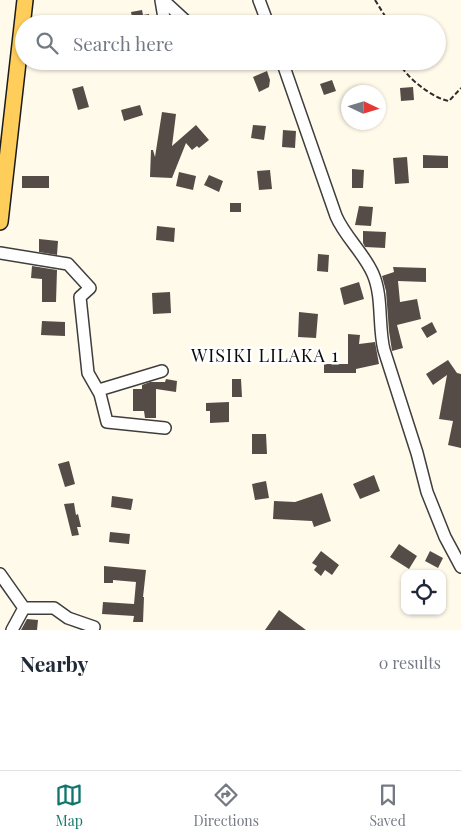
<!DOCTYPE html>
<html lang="en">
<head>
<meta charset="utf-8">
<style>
	:root { --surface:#fff; --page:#f6f6f7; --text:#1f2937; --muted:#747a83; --line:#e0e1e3; --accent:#0f766e }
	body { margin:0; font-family:"Playfair Display",serif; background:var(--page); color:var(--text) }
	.controls { position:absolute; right:15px; bottom:15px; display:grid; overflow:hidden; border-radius:10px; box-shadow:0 1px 4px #0004 }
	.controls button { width:45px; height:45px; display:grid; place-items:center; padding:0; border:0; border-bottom:1px solid var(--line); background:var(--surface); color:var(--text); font:25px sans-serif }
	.compass { position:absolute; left:341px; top:85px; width:45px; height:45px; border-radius:50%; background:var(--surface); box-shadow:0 1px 4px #0004; rotate:94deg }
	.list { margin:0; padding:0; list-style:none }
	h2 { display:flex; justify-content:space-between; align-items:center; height:65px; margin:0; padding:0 20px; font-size:21px }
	h2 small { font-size:16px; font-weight:400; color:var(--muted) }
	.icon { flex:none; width:28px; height:28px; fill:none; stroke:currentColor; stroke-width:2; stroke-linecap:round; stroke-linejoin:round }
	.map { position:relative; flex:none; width:461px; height:630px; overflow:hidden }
	.search { position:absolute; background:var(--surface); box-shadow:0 1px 4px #0004; left:15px; right:15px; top:15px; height:55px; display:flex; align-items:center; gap:12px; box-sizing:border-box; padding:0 18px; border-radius:28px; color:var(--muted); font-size:19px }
	.sheet { height:140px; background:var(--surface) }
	nav { display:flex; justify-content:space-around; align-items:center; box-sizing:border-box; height:70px; border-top:1px solid var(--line); background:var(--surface); font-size:14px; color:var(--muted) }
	nav a { display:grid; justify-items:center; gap:2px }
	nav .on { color:var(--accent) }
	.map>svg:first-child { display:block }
	.building { fill:#554c47 }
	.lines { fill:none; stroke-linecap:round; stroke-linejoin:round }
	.minor-casing { stroke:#3e3e3e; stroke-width:14 }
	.major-casing { stroke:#1c1c1c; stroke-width:18 }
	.path { stroke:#2d2d2d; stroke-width:2; stroke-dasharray:5 2.5; stroke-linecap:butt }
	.minor { stroke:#fff; stroke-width:11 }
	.major { stroke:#ffce5a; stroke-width:15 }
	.labels { text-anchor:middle; stroke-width:5; stroke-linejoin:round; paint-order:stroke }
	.quarter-label { font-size:18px; letter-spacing:1px; fill:#0b0b0b; stroke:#fff }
</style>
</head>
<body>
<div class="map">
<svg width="461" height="630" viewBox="0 0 461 630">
	<rect width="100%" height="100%" fill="#fffaea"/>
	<!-- building -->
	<path class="building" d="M142,10L143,15L149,14L150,24H123L122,19L132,17L131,12Z
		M267,71L270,80L269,87L259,92L253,77Z
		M332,80L336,91L324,95L320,84Z
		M83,86L89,107L78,110L72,89Z
		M413,87L414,100L401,101L400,88Z
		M140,105L143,115L124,121L121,110Z
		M162,112L176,114L172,146L196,125L209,140L199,148L197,146L192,150L186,143L172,178L150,177L151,150H153L155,157Z
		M253,125L266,126L264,140L251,138Z
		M283,130L296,131L295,148L282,147Z
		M423,155L448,156V168H423Z
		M407,157L409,183L395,184L393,158Z
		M352,169L364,170L363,188H352Z
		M270,170L272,189L259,190L257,171Z
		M179,172L196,176L193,190L176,186Z
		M209,175L223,181L219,192L204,185Z
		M22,176H49V188H22Z
		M230,203H241V212H230Z
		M359,206L373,207L371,226L355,225Z
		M157,226L175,228L174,242L156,240Z
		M363,231L386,232L385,248L365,247L363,243Z
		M39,239L58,241L57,255L39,252Z
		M318,254L329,255L328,272L317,271Z
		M32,266L57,270L56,302H42V279L31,278Z
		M393,267L426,268V282L398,281L400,302L417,299L421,319L397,325L403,348L392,351L389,331L386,291L382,276L394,272Z
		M359,282L364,299L344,305L340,288Z
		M170,292L171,313L153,314L152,293Z
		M299,312L318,314L316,338L298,337Z
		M42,321L65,322V336L41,335Z
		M432,322L437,332L427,338L421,328Z
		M348,334L360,335L359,344L375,342L379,364L356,369V373H324V364H348Z
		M448,360L457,373L461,374V448L448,445L453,421L439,419L447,375L433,385L426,374Z
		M166,379L177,381L176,392L156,389V418H145L144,411H133V389H142V385L150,382H165Z
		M232,379H241L242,397H232Z
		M229,402V422L210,423V411H206V403Z
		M252,434H266L267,454H252Z
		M69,461L75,484L65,487L58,464Z
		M374,475L380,491L360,499L353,484Z
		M266,481L269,498L255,500L252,484Z
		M322,493L331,521L314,527L312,521L273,519L274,501L295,502Z
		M112,496L133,499L131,510L111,507Z
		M74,503L76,515L78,514L81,527H77L79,535L72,536L64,504Z
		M110,532L130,534L129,544L109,542Z
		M399,544L417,556L409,569L390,557Z
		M321,551L339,565L332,575L325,570L321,576L314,570L317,566L312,563Z
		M430,551L443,558L438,568L425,561Z
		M104,566L146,570L143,597H144L143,622H133L134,616L102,614L103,602L134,604L136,582L113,580V583H104Z
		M279,610L306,630H265Z
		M27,619L38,620L37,630H21Z"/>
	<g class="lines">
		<defs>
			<path id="minor" d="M161,0L165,24
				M163,0L189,24
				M259,0L268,24
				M282,61L336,216C345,237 364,253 373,274C383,297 378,326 384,350L417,453L427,492L445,537L461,567
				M0,253L68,264L90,288L80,297L88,373L100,394
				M162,371L99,390L107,422L165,428
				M0,574L24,608L12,630
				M24,608H54L68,618L94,627L93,630"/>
			<path id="major" d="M0,222L25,0"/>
		</defs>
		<!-- minor casing -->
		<use href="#minor" class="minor-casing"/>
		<!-- major casing -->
		<use href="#major" class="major-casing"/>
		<!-- path -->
		<path class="path" d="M375,0L390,24
			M399,61C403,76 434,99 449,101L461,88"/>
		<!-- minor -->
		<use href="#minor" class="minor"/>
		<!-- major -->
		<use href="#major" class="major"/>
	</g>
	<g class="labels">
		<!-- quarter labels -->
		<g class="quarter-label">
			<text x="265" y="362">WISIKI LILAKA 1</text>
		</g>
	</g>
</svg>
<div class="controls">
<button><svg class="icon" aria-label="locate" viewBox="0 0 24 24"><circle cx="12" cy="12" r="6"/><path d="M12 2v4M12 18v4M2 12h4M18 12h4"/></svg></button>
</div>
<svg class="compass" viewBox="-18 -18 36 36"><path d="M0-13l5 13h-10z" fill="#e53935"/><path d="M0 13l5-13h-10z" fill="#747a83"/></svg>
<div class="search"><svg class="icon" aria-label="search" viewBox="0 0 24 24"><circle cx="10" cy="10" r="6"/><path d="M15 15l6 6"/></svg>Search here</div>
</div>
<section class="sheet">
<h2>Nearby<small>0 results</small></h2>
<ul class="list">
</ul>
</section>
<nav>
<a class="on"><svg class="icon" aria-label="map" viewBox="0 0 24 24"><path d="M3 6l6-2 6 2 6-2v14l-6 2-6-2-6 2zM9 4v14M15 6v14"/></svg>Map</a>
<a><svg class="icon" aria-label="directions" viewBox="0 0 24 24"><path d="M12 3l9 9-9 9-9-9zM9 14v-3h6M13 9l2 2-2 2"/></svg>Directions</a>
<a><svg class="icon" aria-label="saved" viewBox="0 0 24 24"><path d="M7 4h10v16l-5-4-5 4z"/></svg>Saved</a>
</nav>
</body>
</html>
